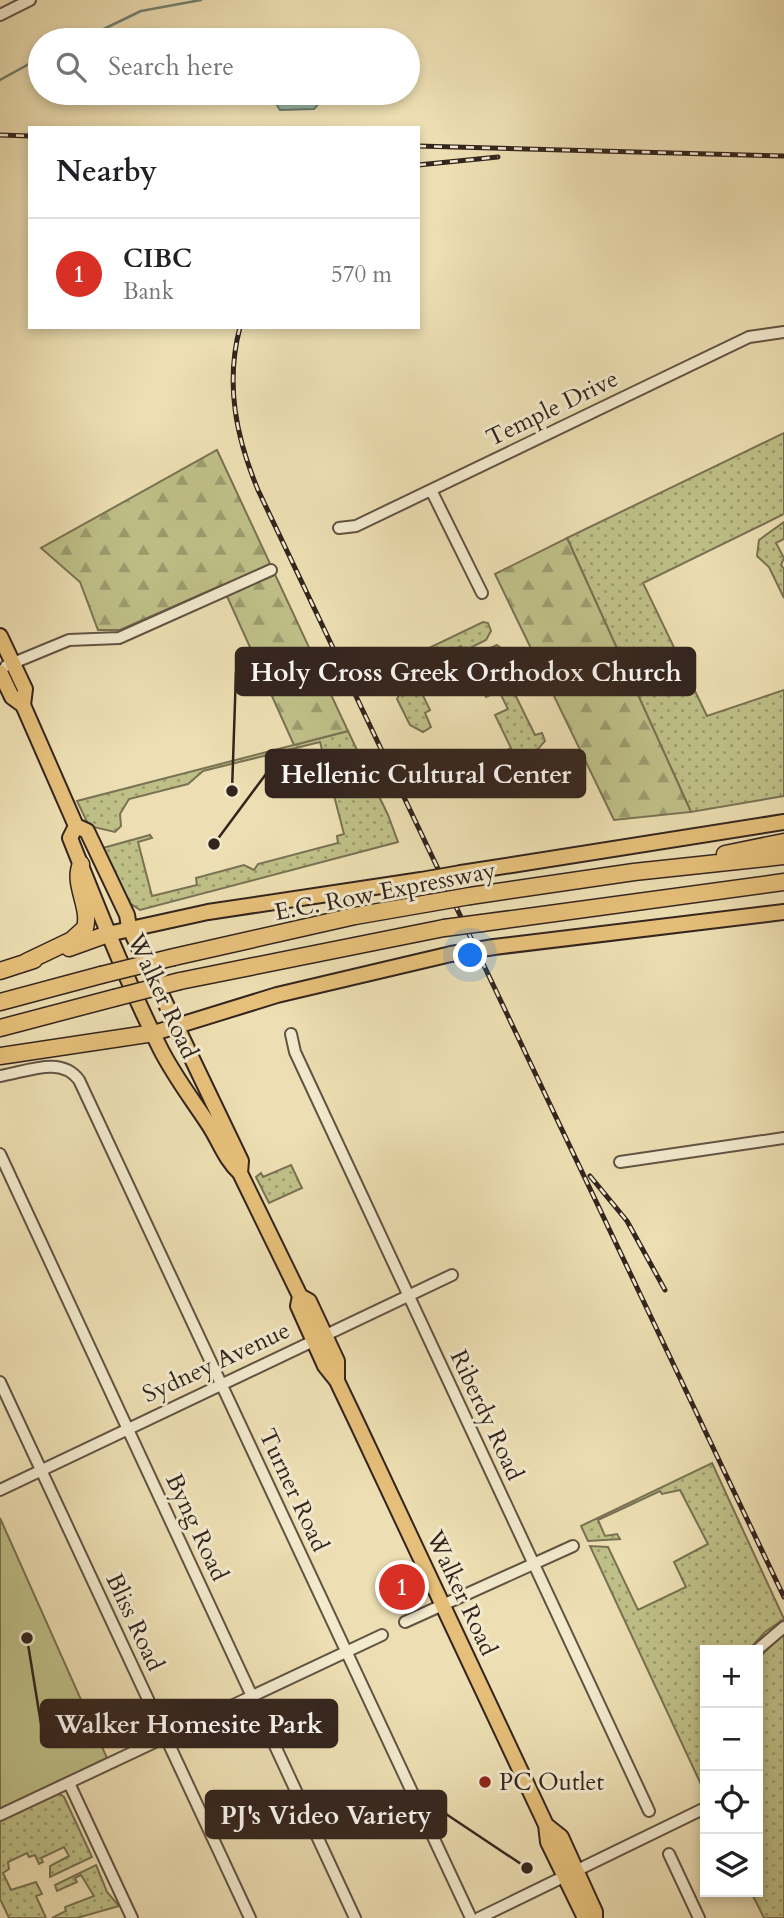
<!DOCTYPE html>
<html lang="en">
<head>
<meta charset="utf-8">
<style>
	:root { --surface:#fff; --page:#f2f2f2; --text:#202124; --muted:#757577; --line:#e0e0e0; --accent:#d93025 }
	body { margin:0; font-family:Cardo,serif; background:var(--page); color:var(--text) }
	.controls { position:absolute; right:21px; bottom:21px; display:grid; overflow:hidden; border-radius:0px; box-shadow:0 4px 10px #0003 }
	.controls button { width:63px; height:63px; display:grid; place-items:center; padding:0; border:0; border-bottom:2px solid var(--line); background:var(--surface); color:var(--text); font:35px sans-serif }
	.you { position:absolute; left:471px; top:956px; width:24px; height:24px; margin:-18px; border:5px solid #fff; border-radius:50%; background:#1a73e8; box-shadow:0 0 0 10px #1a73e833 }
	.badge { display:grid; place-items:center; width:46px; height:46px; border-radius:50%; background:var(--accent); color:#fff; font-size:23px; font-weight:700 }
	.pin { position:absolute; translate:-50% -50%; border:4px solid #fff; box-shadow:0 2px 7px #0006 }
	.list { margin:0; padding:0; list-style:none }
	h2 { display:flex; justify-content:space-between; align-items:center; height:91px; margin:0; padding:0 28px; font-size:30px }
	h2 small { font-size:23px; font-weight:400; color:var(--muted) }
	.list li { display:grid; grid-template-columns:46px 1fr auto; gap:21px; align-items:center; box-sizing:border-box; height:112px; padding:0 28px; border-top:2px solid var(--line) }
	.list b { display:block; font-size:26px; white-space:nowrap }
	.list p { margin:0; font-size:23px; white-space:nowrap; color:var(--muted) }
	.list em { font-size:23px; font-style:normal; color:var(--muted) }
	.icon { flex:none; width:38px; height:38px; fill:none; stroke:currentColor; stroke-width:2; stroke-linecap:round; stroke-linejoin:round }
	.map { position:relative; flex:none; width:784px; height:1918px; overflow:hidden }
	.search { position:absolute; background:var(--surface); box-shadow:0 4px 10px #0003; left:28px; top:28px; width:392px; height:77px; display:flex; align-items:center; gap:18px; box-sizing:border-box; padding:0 24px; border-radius:38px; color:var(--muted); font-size:26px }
	.panel { position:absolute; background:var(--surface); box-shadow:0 4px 10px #0003; left:28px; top:126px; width:392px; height:203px; border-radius:0px }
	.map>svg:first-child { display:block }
	.grass { fill:url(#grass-dots); stroke:#797253; stroke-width:2 }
	.forest { fill:url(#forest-firs); stroke:#797253; stroke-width:2 }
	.green { fill:#bfc088; stroke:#797253; stroke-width:2 }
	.water { fill:url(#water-waves); stroke:#718070; stroke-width:2 }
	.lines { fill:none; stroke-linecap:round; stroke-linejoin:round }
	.stream { stroke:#718070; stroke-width:2.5 }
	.minor-casing { stroke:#625343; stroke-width:14 }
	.major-casing { stroke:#33241e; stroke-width:18 }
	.highway-casing { stroke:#33241e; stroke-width:19 }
	.minor { stroke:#f3eace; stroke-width:10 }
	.major { stroke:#e6c07a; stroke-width:14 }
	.highway { stroke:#e6c07a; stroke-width:16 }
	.rail-casing { stroke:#33241e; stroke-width:5 }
	.rail { stroke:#f3eace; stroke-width:2.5; stroke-dasharray:8; stroke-linecap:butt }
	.major-bridge-casing { stroke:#33241e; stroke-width:18; stroke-linecap:butt }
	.highway-bridge-casing { stroke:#33241e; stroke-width:19; stroke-linecap:butt }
	.major-bridge { stroke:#e6c07a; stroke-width:14 }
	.highway-bridge { stroke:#e6c07a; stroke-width:16 }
	.poi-dot { fill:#8f2418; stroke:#f3eace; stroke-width:2.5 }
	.labels { text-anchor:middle; stroke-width:6; stroke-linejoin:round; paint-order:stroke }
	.street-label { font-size:24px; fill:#33241e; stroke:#f3eace }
	.poi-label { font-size:24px; fill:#33241e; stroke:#f3eace; text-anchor:start }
	.leader { fill:none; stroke:#33241e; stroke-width:2.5 }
	.callout-dot { fill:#33241e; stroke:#f3eace; stroke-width:2.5 }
	.callout { fill:#33241e; stroke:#33241e; stroke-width:2.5 }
	.callout-label { font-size:26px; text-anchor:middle; font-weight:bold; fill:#fff }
</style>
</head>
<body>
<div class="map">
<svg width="784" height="1918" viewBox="0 0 784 1918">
	<defs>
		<pattern id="grass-dots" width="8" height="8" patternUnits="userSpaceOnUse" patternTransform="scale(1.75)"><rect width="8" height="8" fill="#bfc088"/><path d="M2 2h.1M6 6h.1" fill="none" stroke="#9c9c6f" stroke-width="1.8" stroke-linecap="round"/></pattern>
		<pattern id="forest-firs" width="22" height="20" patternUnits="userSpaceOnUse" patternTransform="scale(1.75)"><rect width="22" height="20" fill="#bfc088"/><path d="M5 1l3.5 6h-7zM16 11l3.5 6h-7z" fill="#9c9c6f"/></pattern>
		<pattern id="water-waves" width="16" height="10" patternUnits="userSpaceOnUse" patternTransform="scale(1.75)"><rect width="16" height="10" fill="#9abda7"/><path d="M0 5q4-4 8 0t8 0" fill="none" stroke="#85a28f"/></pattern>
	</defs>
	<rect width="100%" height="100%" fill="#eddfb3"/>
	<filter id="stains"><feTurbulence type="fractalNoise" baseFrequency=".00286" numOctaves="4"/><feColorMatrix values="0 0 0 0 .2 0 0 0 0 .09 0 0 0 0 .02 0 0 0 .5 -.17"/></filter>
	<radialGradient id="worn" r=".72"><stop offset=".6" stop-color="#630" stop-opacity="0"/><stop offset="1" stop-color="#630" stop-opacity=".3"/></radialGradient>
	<!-- grass -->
	<path class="grass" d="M784,433V514L643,583L707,716L784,690V796L691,812L567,538Z
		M784,522V539L776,543L784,558L781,565L784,569V598L769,567L757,556L759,540Z
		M483,622L488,623L491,631L486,640L464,651L461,646L411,670L413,675H407L401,666L406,659Z
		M497,645L501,648L494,652L535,735L542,733L545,741L538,749L505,766H501L495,756L511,748L495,715L508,709L499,691L486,697L467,658Z
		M417,683L430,710L425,713L431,727L423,732L410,725L397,699L401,691Z
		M348,731L388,815L398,842L140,910L128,902L103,848L150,835L152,838L138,842L152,896L197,885L196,878L244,865L254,870L258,864L338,843L337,836L344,834L320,742L203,771L188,784L129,799L120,814L121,826L115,832L89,826L77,801Z
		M291,1165L302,1188L269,1203L256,1177L261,1173L263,1177Z
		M712,1463L784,1619L765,1632L749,1650H705V1793L590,1546L608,1547L638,1610L686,1587L674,1562L708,1544L680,1490L662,1494L660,1491L598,1520L605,1536L617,1534L620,1539L588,1541L581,1526Z
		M784,1632V1918H764L751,1892H758V1659Z
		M59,1793L64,1797L92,1857L50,1877V1866L69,1856L64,1847L41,1858L43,1862L39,1864L35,1855L29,1857L27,1853L8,1862L9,1869L3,1873L11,1890L36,1882L42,1894L36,1896L46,1918H9L0,1899V1821Z
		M96,1865L107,1892L119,1906L77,1918H52L66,1911L65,1907L94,1896L81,1875L75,1878L77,1882L57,1891L55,1885Z"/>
	<!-- forest -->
	<path class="forest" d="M217,450L348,731L294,745L222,585L120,630H98L80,582L41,548Z
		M567,538L691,812L614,820L495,574Z"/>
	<!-- green -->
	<path class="green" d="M0,1518L107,1758L0,1809Z"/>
	<!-- water -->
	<path class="water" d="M253,93H321L323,99L314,109L280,110L275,102H259Z"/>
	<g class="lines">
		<!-- stream -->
		<path class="stream" d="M85,38L141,11L201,0
			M0,80L40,58"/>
		<defs>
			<path id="minor" d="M0,15L30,0
				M431,490L482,593
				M339,528L356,526L749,337L784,332
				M6,666L69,640L119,638L271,570
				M291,1034L295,1052L649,1811
				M0,1076C26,1072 61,1055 79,1080L471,1918
				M0,1154L355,1918
				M620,1162L784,1138
				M0,1382L250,1918
				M0,1490L452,1275
				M405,1622L573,1546
				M757,1650L784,1627
				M69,1783L132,1918
				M0,1815L382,1635
				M669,1854L699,1918
				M479,1918L705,1808"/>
			<path id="major" d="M0,636L25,689L23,705
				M0,672L12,697L23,705L76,826L87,831L127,915L129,927L241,1161L240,1173
				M76,826L70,838C98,908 126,980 160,1048C174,1076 192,1099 209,1125C220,1142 225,1159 240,1173L300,1296L309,1301L337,1361V1381
				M461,873L784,822
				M108,934L208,912L421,880
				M494,947L784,912
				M154,1033L277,995L451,954
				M300,1296L298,1306L325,1366L337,1381L358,1425L546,1825L548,1842L585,1918
				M546,1825L561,1837L595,1912V1918"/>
			<path id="highway" d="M725,854L784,842
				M470,896L634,872L784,856
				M482,923L784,882
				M69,948L108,934
				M174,957L355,916L430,903
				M26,962L72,940L85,928C91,907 72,884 81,864
				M0,971L34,960
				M180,981L444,928
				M0,1002L101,975
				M0,1028L114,998
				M0,1056L154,1033"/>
		</defs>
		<!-- minor casing -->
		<use href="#minor" class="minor-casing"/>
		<!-- major casing -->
		<use href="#major" class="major-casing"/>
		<!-- highway casing -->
		<use href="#highway" class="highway-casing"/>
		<!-- minor -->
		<use href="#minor" class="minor"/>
		<!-- major -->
		<use href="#major" class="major"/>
		<!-- highway -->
		<use href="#highway" class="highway"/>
		<defs>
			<path id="rail" d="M0,135L30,136
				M418,146L784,156
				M418,165L498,157
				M240,327C225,384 236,437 258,490L784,1597
				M590,1176L627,1221L665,1290"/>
		</defs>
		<!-- rail casing -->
		<use href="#rail" class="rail-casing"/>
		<!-- rail -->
		<use href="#rail" class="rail"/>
		<defs>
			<path id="major-bridge" d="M421,880L461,873
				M451,954L494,947"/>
			<path id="highway-bridge" d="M430,903L470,896
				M444,928L482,923
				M101,975L174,957
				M114,998L180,981"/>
		</defs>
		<!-- major-bridge casing -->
		<use href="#major-bridge" class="major-bridge-casing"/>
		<!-- highway-bridge casing -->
		<use href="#highway-bridge" class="highway-bridge-casing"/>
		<!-- major-bridge -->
		<use href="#major-bridge" class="major-bridge"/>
		<!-- highway-bridge -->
		<use href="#highway-bridge" class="highway-bridge"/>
	</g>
	<!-- markers -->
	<circle class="poi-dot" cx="485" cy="1782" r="7"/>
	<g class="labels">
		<!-- street labels -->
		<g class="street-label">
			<text transform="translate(552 408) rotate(-26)" y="8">Temple Drive</text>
			<text transform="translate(385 891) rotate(-11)" y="8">E.C. Row Expressway</text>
			<text transform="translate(163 996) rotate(65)" y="8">Walker Road</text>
			<text transform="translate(216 1362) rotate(-25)" y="8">Sydney Avenue</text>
			<text transform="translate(487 1415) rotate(65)" y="8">Riberdy Road</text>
			<text transform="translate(294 1490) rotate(65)" y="8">Turner Road</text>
			<text transform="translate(197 1527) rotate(65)" y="8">Byng Road</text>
			<text transform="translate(462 1593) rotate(65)" y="8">Walker Road</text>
			<text transform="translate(135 1622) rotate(65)" y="8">Bliss Road</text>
		</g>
		<!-- poi labels -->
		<g class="poi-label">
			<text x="499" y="1790">PC Outlet</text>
		</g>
	</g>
	<!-- callouts -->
	<path class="leader" d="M232 791L236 672M214 844L266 774M27 1638L41 1724M527 1868L446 1814"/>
	<g class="callout-dot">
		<circle cx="232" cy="791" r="7"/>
		<circle cx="214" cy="844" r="7"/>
		<circle cx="27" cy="1638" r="7"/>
		<circle cx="527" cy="1868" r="7"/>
	</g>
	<g class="callout">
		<rect x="236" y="648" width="459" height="47" rx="7"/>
		<rect x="266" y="750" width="319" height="47" rx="7"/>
		<rect x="41" y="1700" width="296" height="47" rx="7"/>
		<rect x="206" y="1791" width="240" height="47" rx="7"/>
	</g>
	<g class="callout-label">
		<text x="466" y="681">Holy Cross Greek Orthodox Church</text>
		<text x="426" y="783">Hellenic Cultural Center</text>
		<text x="189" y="1733">Walker Homesite Park</text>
		<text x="326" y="1824">PJ's Video Variety</text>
	</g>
	<rect width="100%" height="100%" filter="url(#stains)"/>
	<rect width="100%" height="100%" fill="url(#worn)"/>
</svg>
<div class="controls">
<button>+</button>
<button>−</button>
<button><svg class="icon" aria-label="locate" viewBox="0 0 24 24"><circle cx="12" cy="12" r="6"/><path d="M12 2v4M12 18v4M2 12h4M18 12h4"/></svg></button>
<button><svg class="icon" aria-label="layers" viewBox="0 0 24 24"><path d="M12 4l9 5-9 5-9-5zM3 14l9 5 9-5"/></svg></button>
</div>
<div class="you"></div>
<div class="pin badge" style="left:402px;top:1587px">1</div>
<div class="search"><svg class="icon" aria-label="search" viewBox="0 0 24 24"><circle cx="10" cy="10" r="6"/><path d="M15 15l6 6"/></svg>Search here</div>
<section class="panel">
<h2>Nearby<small></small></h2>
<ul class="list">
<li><span class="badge">1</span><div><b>CIBC</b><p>Bank</p></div><em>570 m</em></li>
</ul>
</section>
</div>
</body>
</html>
